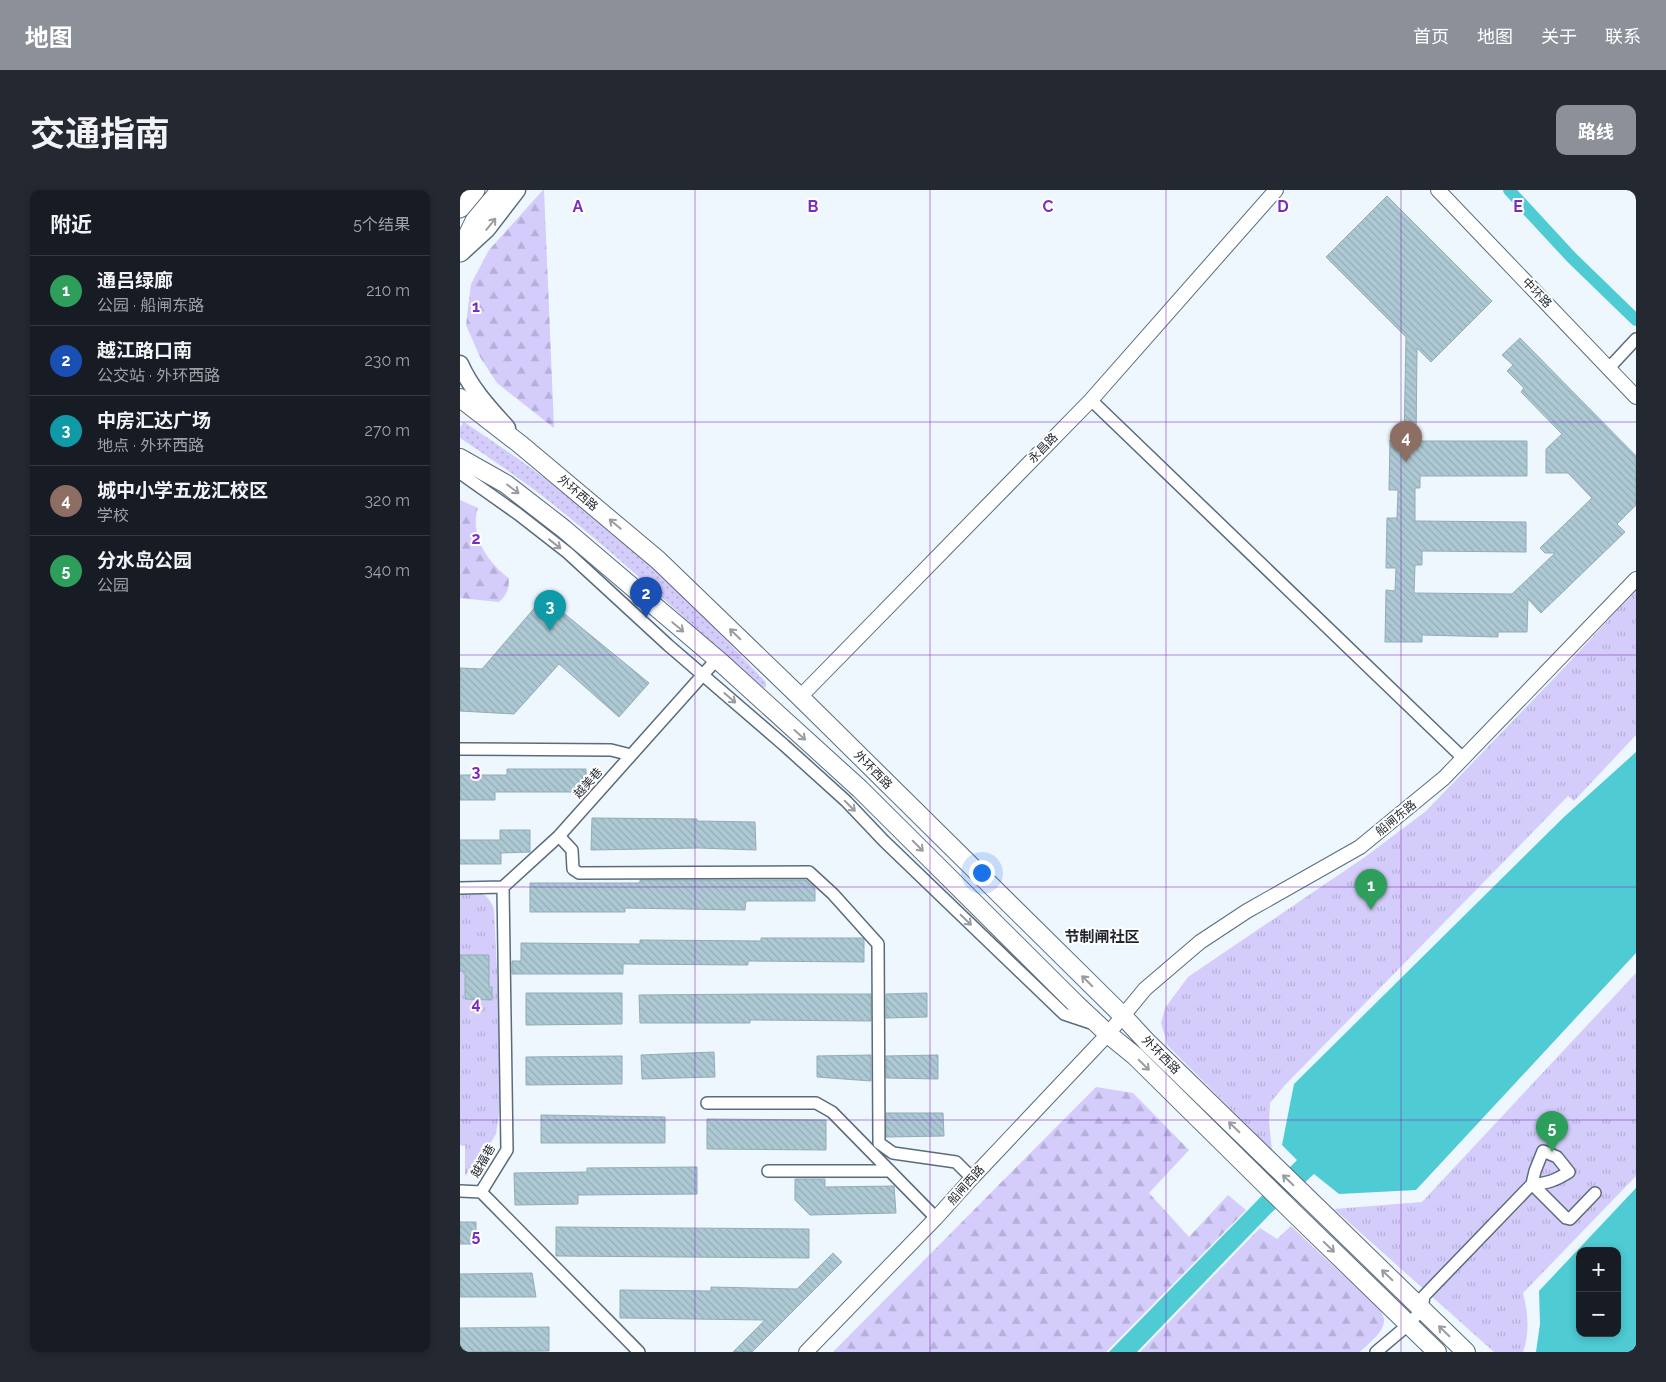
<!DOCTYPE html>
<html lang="zh">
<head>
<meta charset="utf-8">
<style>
	:root { --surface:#171b24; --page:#242831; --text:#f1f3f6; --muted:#9ea1a6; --line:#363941; --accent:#8c9099 }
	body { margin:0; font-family:Raleway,"Noto Sans SC",sans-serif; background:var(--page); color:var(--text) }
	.controls { position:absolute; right:15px; bottom:15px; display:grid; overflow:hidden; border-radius:10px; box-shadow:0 2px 8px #0003 }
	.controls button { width:45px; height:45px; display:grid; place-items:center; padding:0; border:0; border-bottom:1px solid var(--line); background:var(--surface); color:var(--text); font:25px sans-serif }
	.you { position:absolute; left:521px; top:682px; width:18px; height:18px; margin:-12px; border:4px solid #fff; border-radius:50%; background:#1a73e8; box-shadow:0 0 0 8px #1a73e833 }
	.badge { display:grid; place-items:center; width:32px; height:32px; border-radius:50%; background:var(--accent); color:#fff; font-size:16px; font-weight:700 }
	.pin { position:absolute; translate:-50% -41px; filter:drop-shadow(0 1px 2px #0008) }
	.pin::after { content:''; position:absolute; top:26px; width:18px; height:15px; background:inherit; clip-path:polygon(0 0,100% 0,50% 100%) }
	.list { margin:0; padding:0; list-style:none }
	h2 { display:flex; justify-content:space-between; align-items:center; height:65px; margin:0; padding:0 20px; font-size:21px }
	h2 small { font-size:16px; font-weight:400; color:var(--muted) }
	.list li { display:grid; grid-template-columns:32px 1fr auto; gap:15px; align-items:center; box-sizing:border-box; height:70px; padding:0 20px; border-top:1px solid var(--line) }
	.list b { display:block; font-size:19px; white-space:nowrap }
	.list p { margin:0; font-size:16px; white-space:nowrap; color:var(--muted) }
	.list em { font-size:16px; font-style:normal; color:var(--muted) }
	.map { position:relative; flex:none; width:1176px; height:1162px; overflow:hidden; border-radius:10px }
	header { display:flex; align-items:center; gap:30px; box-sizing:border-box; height:70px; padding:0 25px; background:var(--accent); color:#fff }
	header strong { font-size:24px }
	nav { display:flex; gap:28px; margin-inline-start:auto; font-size:18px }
	.intro { display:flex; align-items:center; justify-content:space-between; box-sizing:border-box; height:120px; padding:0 30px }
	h1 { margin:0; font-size:35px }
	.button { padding:12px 22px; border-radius:10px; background:var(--accent); color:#fff; font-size:18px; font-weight:700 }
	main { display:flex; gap:30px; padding:0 30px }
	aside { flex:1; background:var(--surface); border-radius:10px; box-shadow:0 2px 8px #0003 }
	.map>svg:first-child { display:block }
	.grass { fill:url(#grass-dots) }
	.forest { fill:url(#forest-firs) }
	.park { fill:url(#park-tufts) }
	.water { fill:#4ecbd3; fill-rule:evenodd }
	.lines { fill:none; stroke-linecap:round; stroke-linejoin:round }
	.canal { stroke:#4ecbd3; stroke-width:12 }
	.building { fill:url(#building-back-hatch); stroke:#92adb7 }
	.minor-casing { stroke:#5a6c7c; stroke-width:14 }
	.tertiary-casing { stroke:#5a6c7c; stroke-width:16 }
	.secondary-casing { stroke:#5a6c7c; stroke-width:19 }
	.primary-casing { stroke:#5a6c7c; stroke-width:20 }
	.trunk-casing { stroke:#5a6c7c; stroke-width:21 }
	.minor { stroke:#fff; stroke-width:11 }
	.tertiary { stroke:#fff; stroke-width:14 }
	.secondary { stroke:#fff; stroke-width:16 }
	.primary { stroke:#fff; stroke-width:18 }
	.trunk { stroke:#fff; stroke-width:19 }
	.oneway { stroke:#9a9da0 }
	.grid { fill:none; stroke:#7b2cbf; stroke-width:1; stroke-opacity:0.55 }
	.labels { text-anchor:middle; stroke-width:4; stroke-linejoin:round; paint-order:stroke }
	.street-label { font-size:12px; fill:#1f262d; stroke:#fff }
	.quarter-label { font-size:15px; font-weight:bold; fill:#1f262d; stroke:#fff }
	.grid-label { font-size:16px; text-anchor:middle; font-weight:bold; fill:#7b2cbf; stroke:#fff; stroke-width:4; stroke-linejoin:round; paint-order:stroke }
</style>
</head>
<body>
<header>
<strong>地图</strong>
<nav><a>首页</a><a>地图</a><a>关于</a><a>联系</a></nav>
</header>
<div class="intro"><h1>交通指南</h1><a class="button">路线</a></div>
<main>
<aside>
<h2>附近<small>5个结果</small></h2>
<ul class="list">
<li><span class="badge" style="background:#2e9e5b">1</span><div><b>通吕绿廊</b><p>公园 · 船闸东路</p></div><em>210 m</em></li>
<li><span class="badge" style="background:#1a4fb4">2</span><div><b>越江路口南</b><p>公交站 · 外环西路</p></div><em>230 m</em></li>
<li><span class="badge" style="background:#0f9aa8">3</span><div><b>中房汇达广场</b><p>地点 · 外环西路</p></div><em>270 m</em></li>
<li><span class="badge" style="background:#8d6e63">4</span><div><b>城中小学五龙汇校区</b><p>学校</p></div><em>320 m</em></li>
<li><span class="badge" style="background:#2e9e5b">5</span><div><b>分水岛公园</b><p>公园</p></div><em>340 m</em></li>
</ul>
</aside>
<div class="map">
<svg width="1176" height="1162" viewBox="0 0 1176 1162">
	<defs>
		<pattern id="grass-dots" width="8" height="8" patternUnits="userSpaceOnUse" patternTransform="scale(1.25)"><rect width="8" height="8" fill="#d4ccfb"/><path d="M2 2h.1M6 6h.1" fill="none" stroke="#b6afd7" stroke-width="1.8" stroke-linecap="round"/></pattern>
		<pattern id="forest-firs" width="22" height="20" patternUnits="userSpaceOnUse" patternTransform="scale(1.25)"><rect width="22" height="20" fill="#d4ccfb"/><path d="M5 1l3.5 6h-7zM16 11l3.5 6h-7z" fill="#b6afd7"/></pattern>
		<pattern id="park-tufts" width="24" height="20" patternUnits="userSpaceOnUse" patternTransform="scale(1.25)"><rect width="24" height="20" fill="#d4ccfb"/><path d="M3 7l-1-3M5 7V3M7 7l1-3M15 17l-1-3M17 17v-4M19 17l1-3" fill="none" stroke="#b6afd7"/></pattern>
		<pattern id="building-back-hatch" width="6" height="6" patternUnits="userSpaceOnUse" patternTransform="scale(1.25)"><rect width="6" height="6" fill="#adc9d4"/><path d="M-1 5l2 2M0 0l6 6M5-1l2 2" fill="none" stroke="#94acb6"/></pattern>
	</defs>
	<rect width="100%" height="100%" fill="#eef6fe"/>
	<!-- grass -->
	<path class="grass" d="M4,232C68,274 131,321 188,373C229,410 266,450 304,490L306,493V497L303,498L300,497C236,439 172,378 105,324C71,296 36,272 0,248V237Z"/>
	<!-- forest -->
	<path class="forest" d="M83,0H84L94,238L37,193L20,167L6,135L11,94L29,60Z
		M0,310L18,318C9,345 28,373 49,388C49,399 47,405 39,412L0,408Z
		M636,897L673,903L729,960L689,1003L729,1047L768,1005L786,1020L646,1162H373Z
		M831,1036L921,1121C922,1124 923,1126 924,1129C925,1142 908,1154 900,1162H680L800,1038L817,1049Z"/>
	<!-- park -->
	<path class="park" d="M1176,400V545L1114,611L1108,606L824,896L810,913L809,932L812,960L708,856L701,833L705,818L728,787L905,667L966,621L1100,482Z
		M0,702C17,702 27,700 34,719L40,843V917L36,944L24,964L5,986V956L0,955Z
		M1176,783V986L1063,1103C1068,1122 1070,1143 1063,1162H1034L874,1019L962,1012Z"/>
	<!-- water -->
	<path class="water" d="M1176,562V763L956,1000L879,1004L854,984L811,1023L677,1162H649L837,970L822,955L834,894L1104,627Z
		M1176,998V1162H1076L1080,1134L1079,1101ZM1120,1061H1157V1143H1120Z"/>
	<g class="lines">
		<!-- canal -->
		<path class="canal" d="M1049,0L1112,68L1176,130"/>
	</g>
	<!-- building -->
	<path class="building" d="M927,6L1032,111L971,172L957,158L956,251H1067V286H960V298H955V331L1066,332V362L962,361V375H955L954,403L1052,404L1095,363H1085L1080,358L1132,308L1108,283H1086V259L1102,244L1061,202L1064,198L1047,181L1053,175L1042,165L1060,148L1176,266V315L1157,334L1165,342L1081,423L1068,409L1067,442H1038V447L962,445V452H925L926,400L935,401L936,378H926L927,328H937L938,300H929L930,250H944L946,147L866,67Z
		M84,407L189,493L159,527L99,474L54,524L0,521V478L22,479Z
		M47,579H126V602H35V610H0V585H47Z
		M132,628L237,629V631L295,632L296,660L239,658L131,660Z
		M40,640H70V662L41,663V674H0V650H40Z
		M180,690H346L355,698V711H286L285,720L165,718V722H70V693H180Z
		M301,748H403L404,750V772L288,771V775L163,774V784H52V771H61V753L180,754V750L301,751Z
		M0,765H29V797H32V810L5,809V781H0Z
		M66,803H162V834L66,835Z
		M467,803V827L426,828V804Z
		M304,804H411V831L290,830V833H180L179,805Z
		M254,862L255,887L182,889L181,865Z
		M411,865V891L357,887V866Z
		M478,865V889L426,888V866Z
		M162,866V894L66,895V867Z
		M426,923H483L484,946L426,947Z
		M81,925L205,927V953H81Z
		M247,929L366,930V960L247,959Z
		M237,977V1004L118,1005V1014L55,1015L54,983L127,982V978Z
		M335,989H365V997L434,996L436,1023L350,1025L335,1010Z
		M0,1032H16V1054H0Z
		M96,1037L349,1039V1068L96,1066Z
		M373,1063L382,1072L292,1162H273L305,1130L160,1128V1100L251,1101V1097L337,1099Z
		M72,1083L76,1107H0V1084Z
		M89,1137V1161L0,1162V1138Z"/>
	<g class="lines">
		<defs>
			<path id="minor" d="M1149,178L1176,149
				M631,210L1003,568
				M0,283L58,324L108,363L208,455L324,555L386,611L424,651L604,824L634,834
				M0,559L151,560L171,565
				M99,646L112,660L113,679L119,683L349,682L373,704L418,754L419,953L433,963L496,972L512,988
				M43,697L47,960L21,1002L179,1162
				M0,698L43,697L99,646L257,469
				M247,913H356L372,922L476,1028
				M308,981H430
				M0,1001L21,1002
				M916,1162L948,1135L962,1119L964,1106L1072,994C1087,994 1096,990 1109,982L1097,967L1083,961L1075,981L1072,994L1106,1028L1110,1029L1135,1003"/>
			<path id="tertiary" d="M978,0L1176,207
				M340,507L631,210L816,0
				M346,1162L476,1028L512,988L648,844L685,799L740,752L787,721L900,657L984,588L1176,389"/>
			<path id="secondary" d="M2,62L27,39L57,0
				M0,174C11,199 29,218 47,238"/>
			<path id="primary" d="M0,208L61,255L198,370L340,507L662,825L687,852L1006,1162
				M0,268L46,294L104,339L257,469L400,599L616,814L648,844L675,866L834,1023L977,1162"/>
			<path id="trunk" d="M0,18L15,0
				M0,62L15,31L41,0"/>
		</defs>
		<!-- minor casing -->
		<use href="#minor" class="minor-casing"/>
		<!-- tertiary casing -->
		<use href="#tertiary" class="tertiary-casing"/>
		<!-- secondary casing -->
		<use href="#secondary" class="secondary-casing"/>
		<!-- primary casing -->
		<use href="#primary" class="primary-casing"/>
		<!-- trunk casing -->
		<use href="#trunk" class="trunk-casing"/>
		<!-- minor -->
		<use href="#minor" class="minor"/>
		<!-- tertiary -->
		<use href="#tertiary" class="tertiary"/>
		<!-- secondary -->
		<use href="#secondary" class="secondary"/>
		<!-- primary -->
		<use href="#primary" class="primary"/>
		<!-- trunk -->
		<use href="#trunk" class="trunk"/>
	</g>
	<!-- one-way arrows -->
	<defs><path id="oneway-shaft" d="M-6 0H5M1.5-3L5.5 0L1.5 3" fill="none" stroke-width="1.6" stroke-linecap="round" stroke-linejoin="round" transform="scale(1.25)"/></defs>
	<g class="oneway">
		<use href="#oneway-shaft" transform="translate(31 34) rotate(-51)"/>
		<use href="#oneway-shaft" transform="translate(53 299) rotate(37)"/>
		<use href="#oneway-shaft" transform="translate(155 334) rotate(-140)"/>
		<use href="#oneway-shaft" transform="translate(95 354) rotate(38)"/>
		<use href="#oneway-shaft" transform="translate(218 437) rotate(40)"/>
		<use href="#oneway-shaft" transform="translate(275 444) rotate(-136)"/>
		<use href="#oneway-shaft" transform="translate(270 508) rotate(41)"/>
		<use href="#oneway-shaft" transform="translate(340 545) rotate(42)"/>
		<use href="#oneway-shaft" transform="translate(390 616) rotate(45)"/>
		<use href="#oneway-shaft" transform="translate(458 656) rotate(45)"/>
		<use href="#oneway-shaft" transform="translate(506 730) rotate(44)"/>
		<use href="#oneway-shaft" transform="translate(627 791) rotate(-135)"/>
		<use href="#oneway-shaft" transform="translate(684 875) rotate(45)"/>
		<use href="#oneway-shaft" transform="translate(774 937) rotate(-136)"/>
		<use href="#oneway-shaft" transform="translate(828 990) rotate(-136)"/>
		<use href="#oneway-shaft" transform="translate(869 1057) rotate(44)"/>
		<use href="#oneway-shaft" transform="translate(927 1085) rotate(-136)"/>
		<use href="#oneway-shaft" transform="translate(984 1141) rotate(-136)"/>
	</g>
	<!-- grid -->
	<path class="grid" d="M235,0V1162M470,0V1162M706,0V1162M941,0V1162M0,232H1176M0,465H1176M0,697H1176M0,930H1176"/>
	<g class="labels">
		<!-- street labels -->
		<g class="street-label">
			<text transform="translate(1077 103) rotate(46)" y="4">中环路</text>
			<text transform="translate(583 258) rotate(-46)" y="4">永昌路</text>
			<text transform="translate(118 303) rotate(40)" y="4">外环西路</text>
			<text transform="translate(413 580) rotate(45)" y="4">外环西路</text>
			<text transform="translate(128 593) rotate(-48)" y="4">越美巷</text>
			<text transform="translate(936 628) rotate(-39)" y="4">船闸东路</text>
			<text transform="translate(701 865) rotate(45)" y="4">外环西路</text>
			<text transform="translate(23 971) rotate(-60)" y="4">越福巷</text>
			<text transform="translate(506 995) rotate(-48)" y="4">船闸西路</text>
		</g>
		<!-- quarter labels -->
		<g class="quarter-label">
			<text x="642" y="752">节制闸社区</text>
		</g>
	</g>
	<g class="grid-label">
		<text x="118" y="22">A</text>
		<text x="353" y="22">B</text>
		<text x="588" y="22">C</text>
		<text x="823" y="22">D</text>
		<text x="1058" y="22">E</text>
		<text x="16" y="122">1</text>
		<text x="16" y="354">2</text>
		<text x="16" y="587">3</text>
		<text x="16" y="819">4</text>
		<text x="16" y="1051">5</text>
	</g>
</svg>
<div class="controls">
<button>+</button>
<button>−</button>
</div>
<div class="you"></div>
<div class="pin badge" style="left:911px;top:720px;background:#2e9e5b">1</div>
<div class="pin badge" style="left:186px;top:428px;background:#1a4fb4">2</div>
<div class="pin badge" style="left:90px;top:441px;background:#0f9aa8">3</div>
<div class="pin badge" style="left:946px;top:272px;background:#8d6e63">4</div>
<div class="pin badge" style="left:1092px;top:962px;background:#2e9e5b">5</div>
</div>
</main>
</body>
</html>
